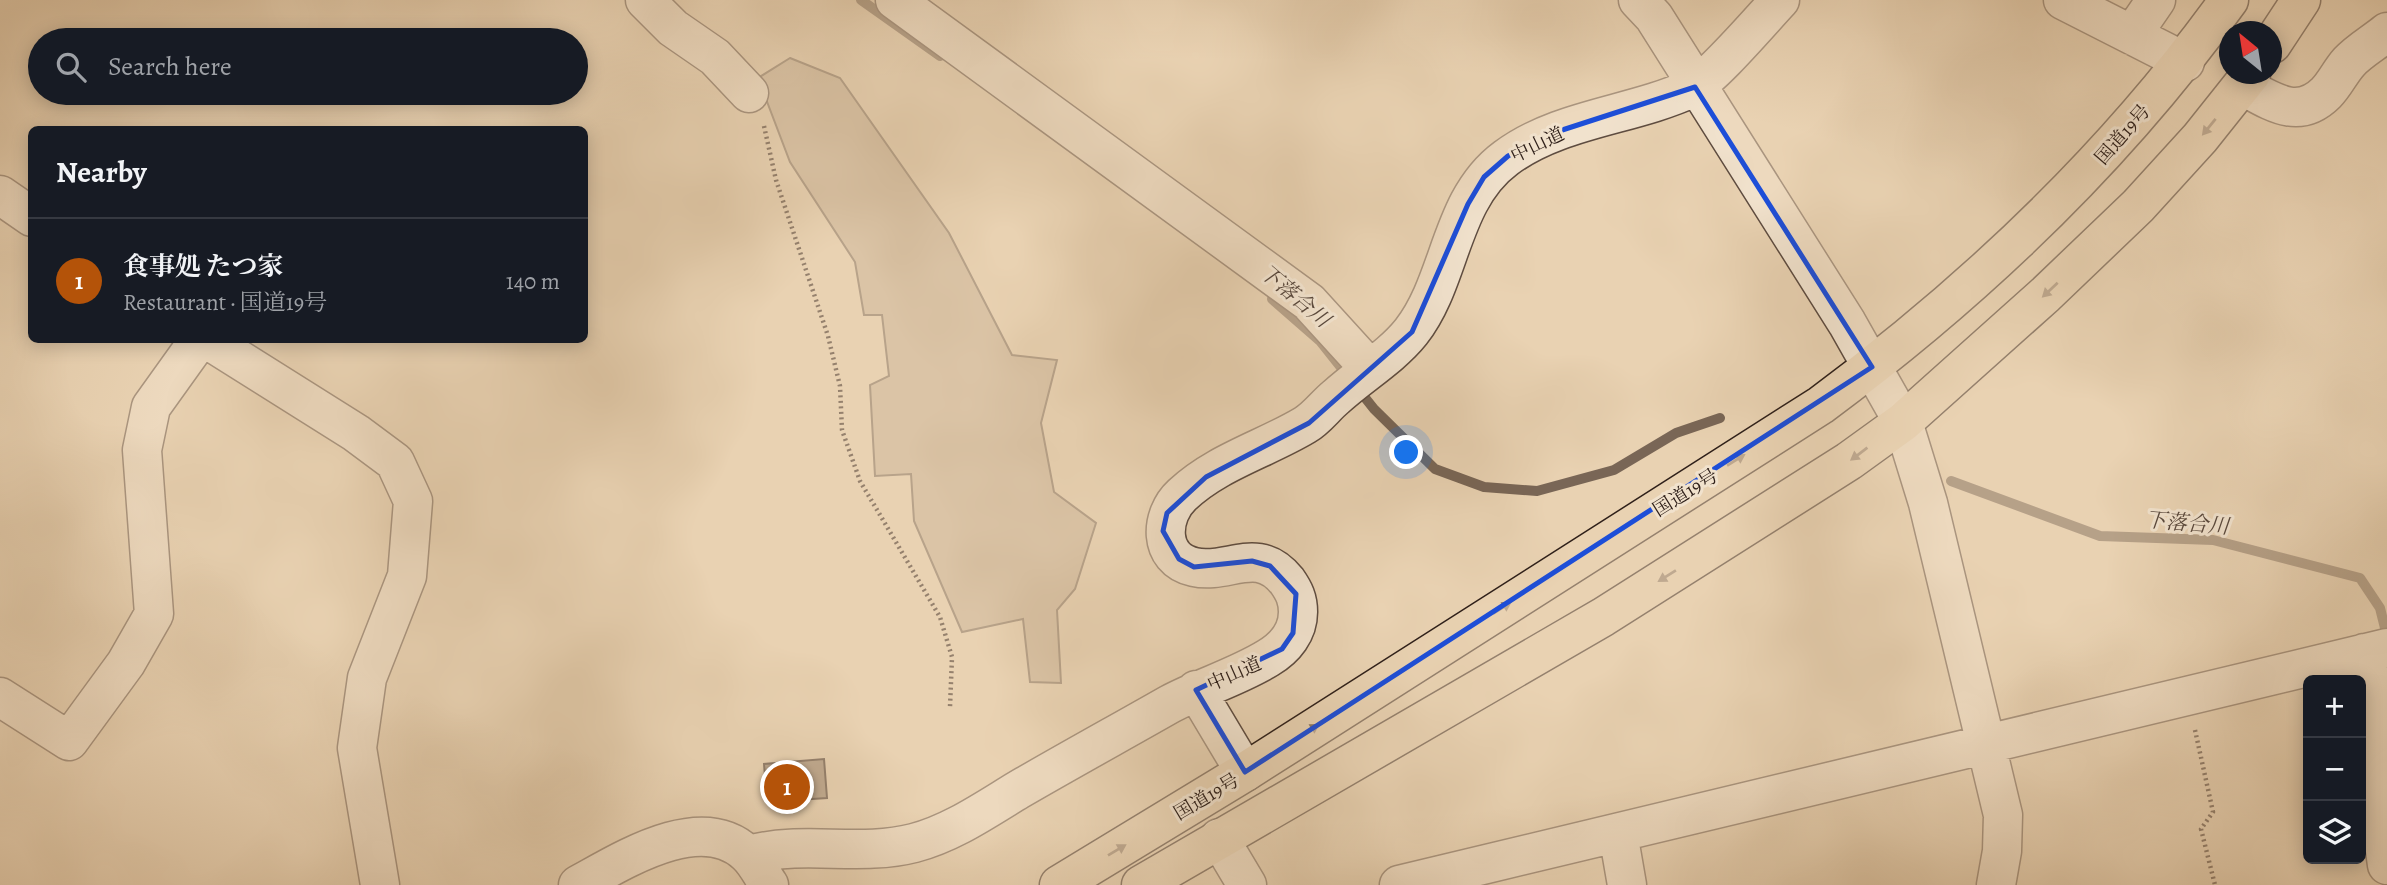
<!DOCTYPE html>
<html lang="en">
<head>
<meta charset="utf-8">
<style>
	:root { --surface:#171b24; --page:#242831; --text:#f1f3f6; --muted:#9ea1a6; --line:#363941; --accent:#b45309 }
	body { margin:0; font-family:Alegreya,"Noto Serif JP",serif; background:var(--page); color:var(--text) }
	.controls { position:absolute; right:21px; bottom:21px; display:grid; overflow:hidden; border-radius:10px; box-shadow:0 4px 18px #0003 }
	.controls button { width:63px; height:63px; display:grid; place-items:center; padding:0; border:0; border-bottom:2px solid var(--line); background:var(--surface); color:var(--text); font:35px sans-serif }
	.compass { position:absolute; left:2219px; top:21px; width:63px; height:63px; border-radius:50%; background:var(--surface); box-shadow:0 4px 18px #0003; rotate:330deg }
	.you { position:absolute; left:1407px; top:453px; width:24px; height:24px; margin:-18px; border:5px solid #fff; border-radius:50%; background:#1a73e8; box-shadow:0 0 0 10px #1a73e833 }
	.badge { display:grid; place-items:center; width:46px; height:46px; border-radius:50%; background:var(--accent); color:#fff; font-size:23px; font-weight:700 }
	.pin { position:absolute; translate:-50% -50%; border:4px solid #fff; box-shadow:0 2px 7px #0006 }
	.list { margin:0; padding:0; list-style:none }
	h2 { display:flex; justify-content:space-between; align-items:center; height:91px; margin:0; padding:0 28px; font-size:30px }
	h2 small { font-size:23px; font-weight:400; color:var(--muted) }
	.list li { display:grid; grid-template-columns:46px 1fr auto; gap:21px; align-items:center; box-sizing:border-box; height:126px; padding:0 28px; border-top:2px solid var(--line) }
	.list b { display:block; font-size:26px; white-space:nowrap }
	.list p { margin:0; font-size:23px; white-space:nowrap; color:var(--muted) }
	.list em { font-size:23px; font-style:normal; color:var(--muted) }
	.icon { flex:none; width:38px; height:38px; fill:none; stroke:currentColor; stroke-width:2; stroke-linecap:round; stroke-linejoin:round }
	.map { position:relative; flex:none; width:2387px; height:885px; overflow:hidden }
	.search { position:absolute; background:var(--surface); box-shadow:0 4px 18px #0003; left:28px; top:28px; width:560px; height:77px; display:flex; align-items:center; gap:18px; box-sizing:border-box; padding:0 24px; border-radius:38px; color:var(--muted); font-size:26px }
	.panel { position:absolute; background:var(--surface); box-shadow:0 4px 18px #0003; left:28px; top:126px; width:560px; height:217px; border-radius:10px }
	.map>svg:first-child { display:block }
	.green { fill:#c9b498; stroke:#7c6a59; stroke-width:2 }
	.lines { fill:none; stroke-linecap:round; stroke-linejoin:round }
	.stream { stroke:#796656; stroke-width:10 }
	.building { fill:#907d69; stroke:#2f201a; stroke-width:2 }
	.minor-casing { stroke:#5e4c40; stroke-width:41 }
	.highway-casing { stroke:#2f201a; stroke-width:41 }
	.path { stroke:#2f201a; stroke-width:4.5; stroke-dasharray:2 3.5; stroke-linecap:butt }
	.minor { stroke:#f1e2cd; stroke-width:38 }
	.highway { stroke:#e9d2b2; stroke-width:38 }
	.oneway { fill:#8c7966 }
	.marked { fill:none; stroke:#1d4ed8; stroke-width:5; stroke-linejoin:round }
	.labels { text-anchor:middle; stroke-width:6; stroke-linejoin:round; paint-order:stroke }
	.street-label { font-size:19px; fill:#2f201a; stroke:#f1e2cd }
	.water-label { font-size:21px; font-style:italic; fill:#5a493d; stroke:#f1e2cd }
</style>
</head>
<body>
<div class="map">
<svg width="2387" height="885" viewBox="0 0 2387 885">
	<rect width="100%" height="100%" fill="#e9d2b2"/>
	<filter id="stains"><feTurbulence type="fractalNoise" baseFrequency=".00286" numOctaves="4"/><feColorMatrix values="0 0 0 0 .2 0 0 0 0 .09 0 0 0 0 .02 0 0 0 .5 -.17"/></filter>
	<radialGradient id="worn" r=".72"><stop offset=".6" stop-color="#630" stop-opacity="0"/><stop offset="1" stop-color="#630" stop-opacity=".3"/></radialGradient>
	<!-- green -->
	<path class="green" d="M790,58L840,78L949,233L1012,355L1057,360L1041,423L1054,492L1096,523L1075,589L1057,610L1061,683L1030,682L1023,619L962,632L914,521L911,474L875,476L870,385L889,376L882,315H864L855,262L790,162L758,78Z"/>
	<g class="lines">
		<!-- stream -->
		<path class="stream" d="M861,0L940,56
			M1272,299L1320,341L1374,409L1435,469L1484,487L1537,491L1614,470L1676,433L1720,418
			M1951,481L2100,536L2213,540L2360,578L2380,608L2387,636"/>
	</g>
	<!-- building -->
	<path class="building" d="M824,759L827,798L767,802L764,764Z"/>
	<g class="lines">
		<defs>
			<path id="minor" d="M645,0L673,28L715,57L749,93
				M895,0L1309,302L1370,369
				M1638,0L1654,17L1847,323L1903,422L1928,503L2003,815L2002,851L1996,885
				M2063,0L2185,62
				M2132,35L2156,0
				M2243,86C2271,101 2298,121 2326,93C2335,84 2340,72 2349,62C2359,51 2375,42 2387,32
				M0,195L32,217
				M208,340L356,433L395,462L413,501L407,576L367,678L357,748L380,885
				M2364,653L2375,694L2377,792L2387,865
				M1196,690L1245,772
				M0,697L69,741L126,663L154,614L142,450L151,407L199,340
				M1618,833L1627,885
				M1219,838L1247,885
				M749,855C802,840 860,857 914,843C952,833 985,810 1018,790C1068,761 1119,733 1170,704C1202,687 1237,677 1268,658C1285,648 1298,632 1298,612C1298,599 1294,591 1287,581C1257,544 1229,575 1194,567C1157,559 1160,515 1182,495C1217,462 1265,449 1305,425C1317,418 1325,406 1336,397C1360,375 1391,357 1411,332C1452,280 1449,200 1506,158C1560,118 1632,116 1692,88C1712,78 1762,19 1780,0
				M578,885C622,861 701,810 747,854C756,862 762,875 769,885
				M1399,885L2387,648"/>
			<path id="highway" d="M2272,44L2301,0
				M1059,885L1245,772L1821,405C1976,290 2116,157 2229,0
				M1141,885L1603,617L1849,461L1903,422L2045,295L2138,206L2200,138L2251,74"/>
		</defs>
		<!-- minor casing -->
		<use href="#minor" class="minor-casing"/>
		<!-- highway casing -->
		<use href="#highway" class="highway-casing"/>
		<!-- path -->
		<path class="path" d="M764,126L776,180L828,336L840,386L842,430L860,481L940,617L952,657L950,707
			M2195,730L2213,812L2201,829L2215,885"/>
		<!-- minor -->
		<use href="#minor" class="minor"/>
		<!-- highway -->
		<use href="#highway" class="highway"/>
	</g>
	<!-- one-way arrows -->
	<defs><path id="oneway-solid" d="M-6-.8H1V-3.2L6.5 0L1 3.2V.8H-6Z" transform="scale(1.75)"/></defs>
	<g class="oneway">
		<use href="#oneway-solid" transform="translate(2209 127) rotate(129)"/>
		<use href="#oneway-solid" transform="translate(2050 290) rotate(137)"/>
		<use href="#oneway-solid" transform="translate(1859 454) rotate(143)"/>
		<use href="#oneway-solid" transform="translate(1736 460) rotate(-32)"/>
		<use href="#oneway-solid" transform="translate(1667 576) rotate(148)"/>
		<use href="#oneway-solid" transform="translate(1502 608) rotate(-32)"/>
		<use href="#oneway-solid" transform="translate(1310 730) rotate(-32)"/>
		<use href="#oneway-solid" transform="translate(1117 850) rotate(-31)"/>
	</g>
	<!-- marked area -->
	<path d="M0 0H2387V885H0ZM1695,87L1872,367L1245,772L1196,690L1282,649L1293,633L1296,594L1270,566L1252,561L1194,567L1179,559L1163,531L1167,513L1206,477L1309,423L1412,332L1468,204L1484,177L1508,156L1553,133Z" fill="#e9d2b2" fill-opacity=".55" fill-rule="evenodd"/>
	<path class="marked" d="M1695,87L1872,367L1245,772L1196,690L1282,649L1293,633L1296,594L1270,566L1252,561L1194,567L1179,559L1163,531L1167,513L1206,477L1309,423L1412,332L1468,204L1484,177L1508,156L1553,133Z"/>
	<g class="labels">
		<!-- street labels -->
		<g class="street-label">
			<text transform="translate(2122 134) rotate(-49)" y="7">国道19号</text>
			<text transform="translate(1537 144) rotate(-26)" y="7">中山道</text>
			<text transform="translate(1685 492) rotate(-32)" y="7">国道19号</text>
			<text transform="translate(1234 673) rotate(-24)" y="7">中山道</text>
			<text transform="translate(1206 796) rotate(-31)" y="7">国道19号</text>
		</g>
		<!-- water labels -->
		<g class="water-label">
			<text transform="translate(1295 296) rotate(40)" y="7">下落合川</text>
			<text transform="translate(2187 523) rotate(5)" y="7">下落合川</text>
		</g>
	</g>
	<rect width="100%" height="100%" filter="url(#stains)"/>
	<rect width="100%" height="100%" fill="url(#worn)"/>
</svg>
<div class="controls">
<button>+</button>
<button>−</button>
<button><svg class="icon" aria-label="layers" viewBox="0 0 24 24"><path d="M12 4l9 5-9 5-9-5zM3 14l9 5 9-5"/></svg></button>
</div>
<svg class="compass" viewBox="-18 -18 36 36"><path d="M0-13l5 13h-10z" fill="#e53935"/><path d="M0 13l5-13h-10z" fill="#9ea1a6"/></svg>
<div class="you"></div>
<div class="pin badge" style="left:787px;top:787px">1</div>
<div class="search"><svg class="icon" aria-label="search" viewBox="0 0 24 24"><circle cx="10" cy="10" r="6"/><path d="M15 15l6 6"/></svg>Search here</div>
<section class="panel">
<h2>Nearby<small></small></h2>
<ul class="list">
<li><span class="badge">1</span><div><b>食事処 たつ家</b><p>Restaurant · 国道19号</p></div><em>140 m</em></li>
</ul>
</section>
</div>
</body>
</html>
